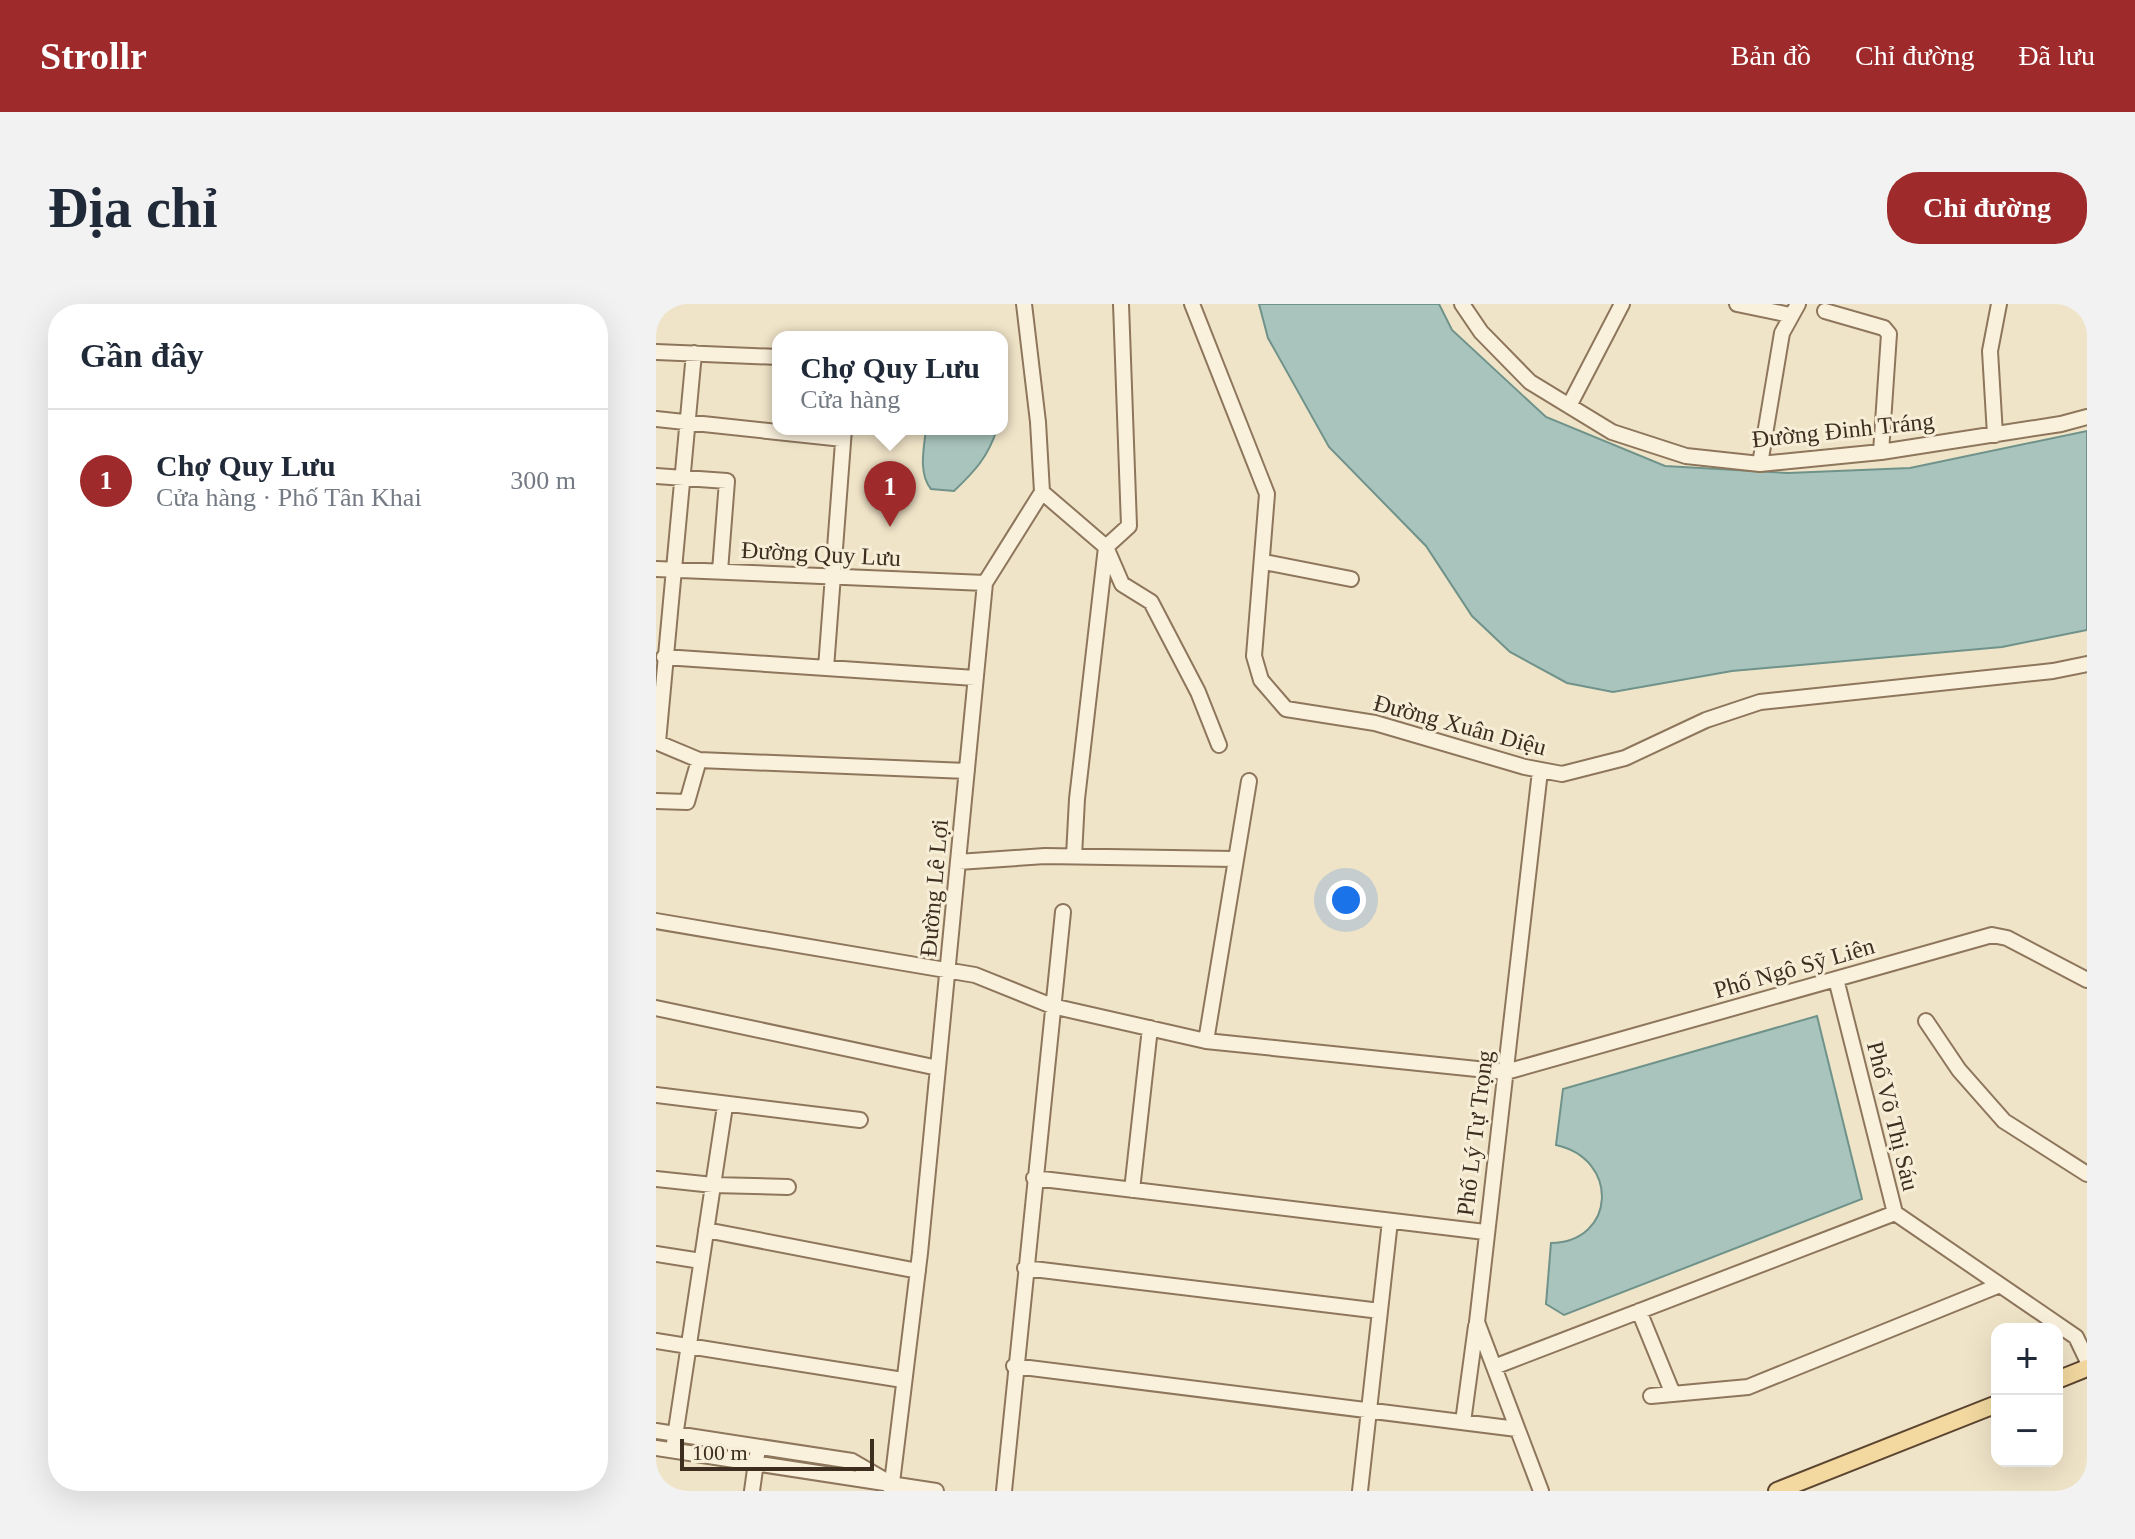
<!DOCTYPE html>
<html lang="vi">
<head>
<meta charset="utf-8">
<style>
	:root { --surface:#fff; --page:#f2f2f3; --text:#1f2937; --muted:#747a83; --line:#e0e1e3; --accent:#9e2a2b }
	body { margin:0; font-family:"Times New Roman",serif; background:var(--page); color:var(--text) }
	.controls { position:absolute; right:24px; bottom:24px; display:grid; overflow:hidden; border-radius:16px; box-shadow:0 8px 32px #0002 }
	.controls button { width:72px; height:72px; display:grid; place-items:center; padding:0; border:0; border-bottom:2px solid var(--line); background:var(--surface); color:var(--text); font:40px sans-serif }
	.scale { position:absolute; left:24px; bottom:20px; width:194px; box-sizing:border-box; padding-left:8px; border:4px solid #3d2e20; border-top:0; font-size:22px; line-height:28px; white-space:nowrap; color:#3d2e20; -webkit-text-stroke:6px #f7eed8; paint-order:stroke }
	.you { position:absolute; left:690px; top:596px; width:28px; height:28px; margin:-20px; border:6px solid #fff; border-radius:50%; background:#1a73e8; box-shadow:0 0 0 12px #1a73e833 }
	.badge { display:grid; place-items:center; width:52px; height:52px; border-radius:50%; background:var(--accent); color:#fff; font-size:26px; font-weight:700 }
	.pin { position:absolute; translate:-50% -66px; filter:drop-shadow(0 2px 4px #0008) }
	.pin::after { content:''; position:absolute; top:42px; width:28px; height:24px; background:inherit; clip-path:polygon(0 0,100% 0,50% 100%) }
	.popup { position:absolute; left:116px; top:27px; width:236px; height:104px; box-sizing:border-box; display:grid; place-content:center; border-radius:16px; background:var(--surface); filter:drop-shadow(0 2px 6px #0005); font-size:26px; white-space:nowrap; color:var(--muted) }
	.popup b { font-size:30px; color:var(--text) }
	.popup::after { content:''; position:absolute; left:50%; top:100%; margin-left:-16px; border:16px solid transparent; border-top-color:var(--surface) }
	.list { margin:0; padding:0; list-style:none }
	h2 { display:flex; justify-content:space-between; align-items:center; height:104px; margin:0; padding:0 32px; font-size:34px }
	h2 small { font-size:26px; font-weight:400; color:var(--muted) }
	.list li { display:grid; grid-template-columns:52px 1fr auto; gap:24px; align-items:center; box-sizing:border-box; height:144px; padding:0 32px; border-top:2px solid var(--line) }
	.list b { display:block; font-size:30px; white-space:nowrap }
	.list p { margin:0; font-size:26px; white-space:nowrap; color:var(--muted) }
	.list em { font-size:26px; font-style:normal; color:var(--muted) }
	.map { position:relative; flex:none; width:1431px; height:1187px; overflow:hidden; border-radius:32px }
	header { display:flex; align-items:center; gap:48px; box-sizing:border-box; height:112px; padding:0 40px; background:var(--accent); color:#fff }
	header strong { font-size:38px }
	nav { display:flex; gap:44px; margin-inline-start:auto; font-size:28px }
	.intro { display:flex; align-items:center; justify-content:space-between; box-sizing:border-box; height:192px; padding:0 48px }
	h1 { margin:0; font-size:56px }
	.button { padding:20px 36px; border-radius:32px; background:var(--accent); color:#fff; font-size:28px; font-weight:700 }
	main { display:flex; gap:48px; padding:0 48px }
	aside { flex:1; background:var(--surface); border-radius:32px; box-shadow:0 8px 32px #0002 }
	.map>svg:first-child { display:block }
	.water { fill:#a9c4bc; stroke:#6f938a; stroke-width:2 }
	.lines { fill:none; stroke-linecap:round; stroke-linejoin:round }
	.minor-casing { stroke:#8d765c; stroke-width:18 }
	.major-casing { stroke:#5b4430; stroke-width:20 }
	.minor { stroke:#faf1dc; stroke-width:14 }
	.major { stroke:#f3d9a0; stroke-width:16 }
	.labels { text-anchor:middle; stroke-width:6; stroke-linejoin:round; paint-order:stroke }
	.street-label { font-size:24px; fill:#3d2e20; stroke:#f7eed8 }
</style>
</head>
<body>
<header>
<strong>Strollr</strong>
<nav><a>Bản đồ</a><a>Chỉ đường</a><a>Đã lưu</a></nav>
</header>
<div class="intro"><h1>Địa chỉ</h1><a class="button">Chỉ đường</a></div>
<main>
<aside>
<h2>Gần đây<small></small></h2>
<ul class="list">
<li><span class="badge">1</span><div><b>Chợ Quy Lưu</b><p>Cửa hàng · Phố Tân Khai</p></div><em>300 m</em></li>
</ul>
</aside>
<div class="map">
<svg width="1431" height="1187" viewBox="0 0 1431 1187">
	<rect width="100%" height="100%" fill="#f0e4c8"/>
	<!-- water -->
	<path class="water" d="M603,0H783L796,26L890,113L1009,162L1132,169L1254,164L1431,127V326L1346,343L1076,367L957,388L911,379L854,348L816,312L770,242L673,143L612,34Z
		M270,125H341C332,153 319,167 298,187L275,185C262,169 268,144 270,125Z
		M1161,712L1206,895L908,1011L890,1000L895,939C960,938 964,855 900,841L907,785Z"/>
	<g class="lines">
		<defs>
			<path id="minor" d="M536,0L611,190L598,352L605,376L630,405L719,419L869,463L906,470L969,454L1050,416L1104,398L1397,367L1431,360
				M806,0L825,28L874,78L956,128L1030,152L1104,160L1225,148L1405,120L1431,113
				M1081,0L1134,11
				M1169,7L1228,24L1233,30L1225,148
				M0,48L122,53
				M913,102L966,0
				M0,115L187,135
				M1339,131L1334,47L1343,0
				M1104,160L1126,29L1142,0
				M0,172L71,177L64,267
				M386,188L450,243L466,280L495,298L542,388L563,441
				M608,258L695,275
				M0,265L329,279
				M8,353L319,374
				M170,364L188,125
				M0,438L43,456L311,467
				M2,438L38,49
				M884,467L821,1018L885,1187
				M593,477L550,737L850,768L1336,631L1351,634L1431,676
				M0,497L31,498L43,456
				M418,552L421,495L450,243L473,222L465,0
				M302,558L389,552L579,555
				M0,617L319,671L396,702L550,737
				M1180,675L1239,909L1420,1033L1431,1056
				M0,704L282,764
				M1270,717L1303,766L1348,817L1431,870
				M0,791L204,816
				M378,874L829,928
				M0,875L57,881L132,883
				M476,886L494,724
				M50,926L262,967
				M0,950L45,957
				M369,964L724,1007
				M983,1007L1017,1090
				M0,1037L247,1076
				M358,1062L861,1125
				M838,1063L1239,909
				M995,1092L1092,1083L1344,981
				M807,1118L820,1022
				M0,1127L196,1157L227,1175
				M0,1144L280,1187
				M17,1146L69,802
				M96,1187L101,1151
				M235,1187L264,949L329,279L386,188L382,118L368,0
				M348,1187L407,608
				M704,1187L734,917"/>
			<path id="major" d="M1401,1076L1431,1064
				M1121,1187L1341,1100"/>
		</defs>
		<!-- minor casing -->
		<use href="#minor" class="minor-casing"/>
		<!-- major casing -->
		<use href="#major" class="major-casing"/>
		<!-- minor -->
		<use href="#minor" class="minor"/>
		<!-- major -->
		<use href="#major" class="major"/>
	</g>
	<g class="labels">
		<!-- street labels -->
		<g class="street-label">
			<text transform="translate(1187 126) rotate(-6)" y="8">Đường Đinh Tráng</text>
			<text transform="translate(165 250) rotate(3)" y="8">Đường Quy Lưu</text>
			<text transform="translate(804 421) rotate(15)" y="8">Đường Xuân Diệu</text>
			<text transform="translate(278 584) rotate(-85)" y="8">Đường Lê Lợi</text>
			<text transform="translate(1138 664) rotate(-16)" y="8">Phố Ngô Sỹ Liên</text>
			<text transform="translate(1237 812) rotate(76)" y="8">Phố Võ Thị Sáu</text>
			<text transform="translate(819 829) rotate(-83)" y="8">Phố Lý Tự Trọng</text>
		</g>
	</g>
</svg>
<div class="controls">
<button>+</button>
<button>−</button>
</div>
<div class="scale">100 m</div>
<div class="you"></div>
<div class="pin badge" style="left:234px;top:223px">1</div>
<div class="popup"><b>Chợ Quy Lưu</b>Cửa hàng</div>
</div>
</main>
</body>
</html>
